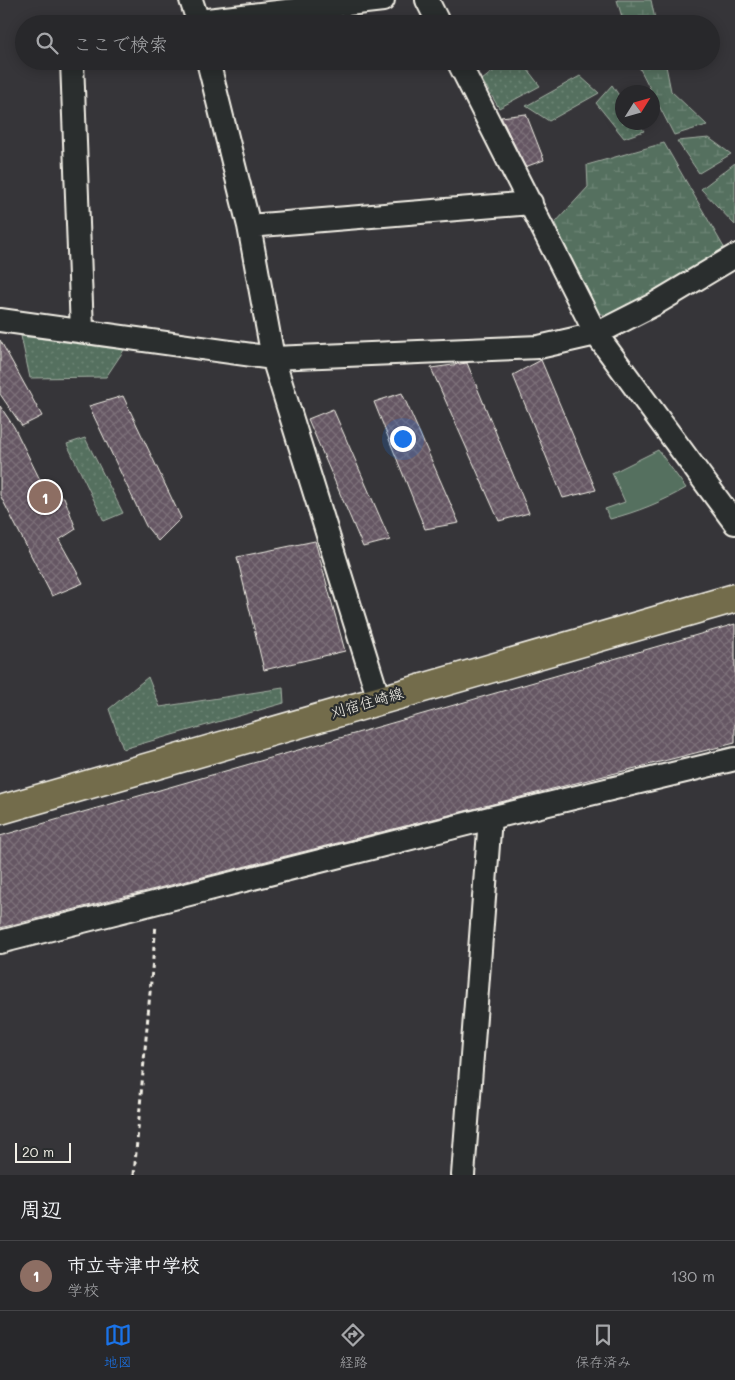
<!DOCTYPE html>
<html lang="ja">
<head>
<meta charset="utf-8">
<style>
	:root { --surface:#28282b; --page:#343437; --text:#f1f3f6; --muted:#a5a6a9; --line:#444447; --accent:#1a73e8 }
	body { margin:0; font-family:Mali,"Klee One",sans-serif; background:var(--page); color:var(--text) }
	.compass { position:absolute; left:615px; top:85px; width:45px; height:45px; border-radius:50%; background:var(--surface); box-shadow:0 2px 12px #0003; rotate:53deg }
	.scale { position:absolute; left:15px; bottom:12px; width:56px; box-sizing:border-box; padding-left:5px; border:2px solid #f4f1e8; border-top:0; font-size:14px; line-height:18px; white-space:nowrap; color:#f4f1e8; -webkit-text-stroke:4px #2a2d2e; paint-order:stroke }
	.you { position:absolute; left:402px; top:438px; width:18px; height:18px; margin:-12px; border:4px solid #fff; border-radius:50%; background:#1a73e8; box-shadow:0 0 0 8px #1a73e833 }
	.badge { display:grid; place-items:center; width:32px; height:32px; border-radius:50%; background:var(--accent); color:#fff; font-size:16px; font-weight:700 }
	.pin { position:absolute; translate:-50% -50%; border:2px solid #fff; box-shadow:0 1px 5px #0006 }
	.list { margin:0; padding:0; list-style:none }
	h2 { display:flex; justify-content:space-between; align-items:center; height:65px; margin:0; padding:0 20px; font-size:21px }
	h2 small { font-size:16px; font-weight:400; color:var(--muted) }
	.list li { display:grid; grid-template-columns:32px 1fr auto; gap:15px; align-items:center; box-sizing:border-box; height:70px; padding:0 20px; border-top:1px solid var(--line) }
	.list b { display:block; font-size:19px; white-space:nowrap }
	.list p { margin:0; font-size:16px; white-space:nowrap; color:var(--muted) }
	.list em { font-size:16px; font-style:normal; color:var(--muted) }
	.icon { flex:none; width:28px; height:28px; fill:none; stroke:currentColor; stroke-width:2; stroke-linecap:round; stroke-linejoin:round }
	.map { position:relative; flex:none; width:735px; height:1175px; overflow:hidden }
	.search { position:absolute; background:var(--surface); box-shadow:0 2px 12px #0003; left:15px; right:15px; top:15px; height:55px; display:flex; align-items:center; gap:12px; box-sizing:border-box; padding:0 18px; border-radius:28px; color:var(--muted); font-size:19px }
	.sheet { height:135px; background:var(--surface) }
	nav { display:flex; justify-content:space-around; align-items:center; box-sizing:border-box; height:70px; border-top:1px solid var(--line); background:var(--surface); font-size:14px; color:var(--muted) }
	nav a { display:grid; justify-items:center; gap:2px }
	nav .on { color:var(--accent) }
	.map>svg:first-child { display:block }
	.grass { fill:url(#grass-dots); stroke:#a4b0a4 }
	.wetland { fill:url(#wetland-marsh); stroke:#a4b0a4 }
	.park { fill:#55705f; stroke:#a4b0a4 }
	.building { fill:url(#building-cross-hatch); stroke:#f4f1e8 }
	.lines { fill:none; stroke-linecap:round; stroke-linejoin:round }
	.minor-casing { stroke:#f4f1e8; stroke-width:26 }
	.major-casing { stroke:#f4f1e8; stroke-width:31 }
	.path { stroke:#f4f1e8; stroke-width:3; stroke-dasharray:5 4; stroke-linecap:butt }
	.minor { stroke:#2a2d2e; stroke-width:22 }
	.major { stroke:#736c4b; stroke-width:28 }
	.labels { text-anchor:middle; stroke-width:4.5; stroke-linejoin:round; paint-order:stroke }
	.street-label { font-size:15px; fill:#f4f1e8; stroke:#2a2d2e }
</style>
</head>
<body>
<div class="map">
<svg width="735" height="1175" viewBox="0 0 735 1175">
	<defs>
		<pattern id="grass-dots" width="8" height="8" patternUnits="userSpaceOnUse" patternTransform="scale(1.25)"><rect width="8" height="8" fill="#55705f"/><path d="M2 2h.1M6 6h.1" fill="none" stroke="#6e8576" stroke-width="1.8" stroke-linecap="round"/></pattern>
		<pattern id="wetland-marsh" width="20" height="14" patternUnits="userSpaceOnUse" patternTransform="scale(1.25)"><rect width="20" height="14" fill="#55705f"/><path d="M1 5h8M5 5V1M11 12h8M15 12V8" fill="none" stroke="#6e8576"/></pattern>
		<pattern id="building-cross-hatch" width="8" height="8" patternUnits="userSpaceOnUse" patternTransform="scale(1.25)"><rect width="8" height="8" fill="#655763"/><path d="M0 0l8 8M0 8l8-8" fill="none" stroke="#7c7079"/></pattern>
	</defs>
	<rect width="100%" height="100%" fill="#363539"/>
	<filter id="ink" filterUnits="userSpaceOnUse"><feTurbulence type="fractalNoise" baseFrequency=".02" numOctaves="2"/><feDisplacementMap in="SourceGraphic" scale="10" xChannelSelector="R" yChannelSelector="G"/><feConvolveMatrix kernelMatrix="1 2 1 2 8 2 1 2 1" color-interpolation-filters="sRGB"/></filter>
	<g filter="url(#ink)">
		<!-- grass -->
		<path class="grass" d="M506,61H521L540,86L499,108L482,80Z
			M580,76L599,93L549,121L526,106Z
			M612,85L622,100V122L638,123L644,131L624,138L596,103Z
			M21,336L124,350L106,377L30,378Z
			M85,438L123,513L104,521L67,444Z
			M148,677L160,707L283,688L284,703L123,749L109,709Z"/>
		<!-- wetland -->
		<path class="wetland" d="M617,0H651L656,24H624Z
			M636,61H665L671,91L707,125L674,135Z
			M709,138L731,154L699,173L677,141Z
			M664,143L726,251L616,316L595,313L555,223L588,187L587,165Z
			M735,163V225L701,189Z"/>
		<!-- park -->
		<path class="park" d="M658,450L686,488C662,502 637,512 610,519L605,509L625,502L612,473Z"/>
		<!-- building -->
		<path class="building" d="M526,114L544,160L525,167L501,117Z
			M0,340L42,416L22,426L0,394Z
			M541,360L596,490L563,498L513,375Z
			M467,363L529,513L499,521L431,368Z
			M402,393L459,523L425,529L374,402Z
			M123,396L181,518L158,541L146,526L89,406Z
			M0,406L14,427L49,498L64,497L76,529L59,540L83,583L52,596L0,495Z
			M333,409L390,540L363,547L308,419Z
			M315,541L345,651L264,670L237,557Z
			M735,624V743L0,928V836Z"/>
		<g class="lines">
			<defs>
				<path id="minor" d="M191,0L198,21L383,0
					M427,0L439,24
					M72,61L82,331
					M208,61L249,226
					M458,61L596,334L735,523
					M0,320L273,358L539,347L596,334L653,305L735,256
					M379,700L273,358L249,226L531,203
					M0,942L490,818L735,759
					M463,1175L490,818"/>
				<path id="major" d="M0,810L735,598"/>
			</defs>
			<!-- minor casing -->
			<use href="#minor" class="minor-casing"/>
			<!-- major casing -->
			<use href="#major" class="major-casing"/>
			<!-- path -->
			<path class="path" d="M134,1175L156,924"/>
			<!-- minor -->
			<use href="#minor" class="minor"/>
			<!-- major -->
			<use href="#major" class="major"/>
		</g>
	</g>
	<g class="labels">
		<!-- street labels -->
		<g class="street-label">
			<text transform="translate(367 703) rotate(-16)" y="5">刈宿住崎線</text>
		</g>
	</g>
</svg>
<svg class="compass" viewBox="-18 -18 36 36"><path d="M0-13l5 13h-10z" fill="#e53935"/><path d="M0 13l5-13h-10z" fill="#a5a6a9"/></svg>
<div class="scale">20 m</div>
<div class="you"></div>
<div class="pin badge" style="left:45px;top:497px;background:#8d6e63">1</div>
<div class="search"><svg class="icon" aria-label="search" viewBox="0 0 24 24"><circle cx="10" cy="10" r="6"/><path d="M15 15l6 6"/></svg>ここで検索</div>
</div>
<section class="sheet">
<h2>周辺<small></small></h2>
<ul class="list">
<li><span class="badge" style="background:#8d6e63">1</span><div><b>市立寺津中学校</b><p>学校</p></div><em>130 m</em></li>
</ul>
</section>
<nav>
<a class="on"><svg class="icon" aria-label="map" viewBox="0 0 24 24"><path d="M3 6l6-2 6 2 6-2v14l-6 2-6-2-6 2zM9 4v14M15 6v14"/></svg>地図</a>
<a><svg class="icon" aria-label="directions" viewBox="0 0 24 24"><path d="M12 3l9 9-9 9-9-9zM9 14v-3h6M13 9l2 2-2 2"/></svg>経路</a>
<a><svg class="icon" aria-label="saved" viewBox="0 0 24 24"><path d="M7 4h10v16l-5-4-5 4z"/></svg>保存済み</a>
</nav>
</body>
</html>
